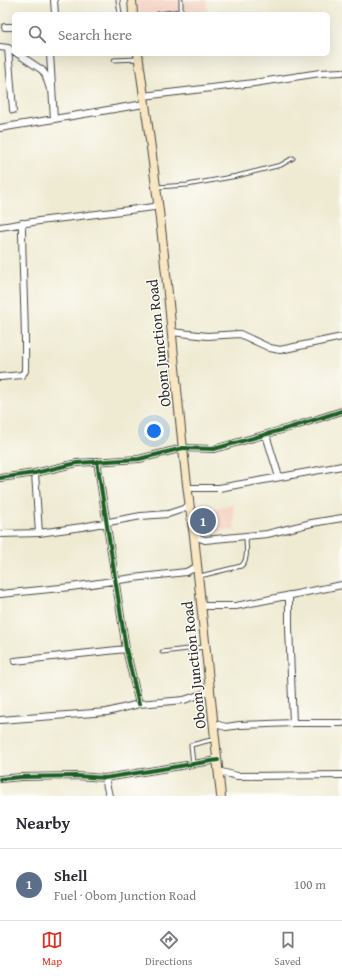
<!DOCTYPE html>
<html lang="en">
<head>
<meta charset="utf-8">
<style>
	:root { --surface:#fff; --page:#f2f2f3; --text:#2b2b33; --muted:#7c7c81; --line:#e1e1e2; --accent:#d93025 }
	body { margin:0; font-family:"Gentium Book Plus",serif; background:var(--page); color:var(--text) }
	.you { position:absolute; left:154px; top:431px; width:14px; height:14px; margin:-10px; border:3px solid #fff; border-radius:50%; background:#1a73e8; box-shadow:0 0 0 6px #1a73e833 }
	.badge { display:grid; place-items:center; width:26px; height:26px; border-radius:50%; background:var(--accent); color:#fff; font-size:13px; font-weight:700 }
	.pin { position:absolute; translate:-50% -50%; border:2px solid #fff; box-shadow:0 1px 4px #0006 }
	.list { margin:0; padding:0; list-style:none }
	h2 { display:flex; justify-content:space-between; align-items:center; height:52px; margin:0; padding:0 16px; font-size:17px }
	h2 small { font-size:13px; font-weight:400; color:var(--muted) }
	.list li { display:grid; grid-template-columns:26px 1fr auto; gap:12px; align-items:center; box-sizing:border-box; height:72px; padding:0 16px; border-top:1px solid var(--line) }
	.list b { display:block; font-size:15px; white-space:nowrap }
	.list p { margin:0; font-size:13px; white-space:nowrap; color:var(--muted) }
	.list em { font-size:13px; font-style:normal; color:var(--muted) }
	.icon { flex:none; width:22px; height:22px; fill:none; stroke:currentColor; stroke-width:2; stroke-linecap:round; stroke-linejoin:round }
	.map { position:relative; flex:none; width:342px; height:796px; overflow:hidden }
	.search { position:absolute; background:var(--surface); box-shadow:0 4px 16px #0002; left:12px; right:12px; top:12px; height:44px; display:flex; align-items:center; gap:10px; box-sizing:border-box; padding:0 14px; border-radius:6px; color:var(--muted); font-size:15px }
	.sheet { height:124px; background:var(--surface) }
	nav { display:flex; justify-content:space-around; align-items:center; box-sizing:border-box; height:56px; border-top:1px solid var(--line); background:var(--surface); font-size:11px; color:var(--muted) }
	nav a { display:grid; justify-items:center; gap:2px }
	nav .on { color:var(--accent) }
	.map>svg:first-child { display:block }
	.built { fill:#f5d3c2 }
	.lines { fill:none; stroke-linecap:round; stroke-linejoin:round }
	.service-casing { stroke:#484844; stroke-width:5 }
	.minor-casing { stroke:#484844; stroke-width:8 }
	.secondary-casing { stroke:#484844; stroke-width:10 }
	.service { stroke:#fff; stroke-width:3 }
	.minor { stroke:#fff; stroke-width:6 }
	.secondary { stroke:#f9e7c3; stroke-width:8 }
	.cycleway-casing { stroke:#fdfcf7; stroke-width:6 }
	.cycleway { stroke:#1b5e20; stroke-width:4 }
	.labels { text-anchor:middle; stroke-width:3; stroke-linejoin:round; paint-order:stroke }
	.street-label { font-size:15px; fill:#2b2b2b; stroke:#fdfcf7 }
</style>
</head>
<body>
<div class="map">
<svg width="342" height="796" viewBox="0 0 342 796">
	<rect width="100%" height="100%" fill="#fdfcf7"/>
	<filter id="ink" filterUnits="userSpaceOnUse"><feTurbulence type="fractalNoise" baseFrequency=".025" numOctaves="2"/><feDisplacementMap in="SourceGraphic" scale="8" xChannelSelector="R" yChannelSelector="G"/><feConvolveMatrix kernelMatrix="1 2 1 2 8 2 1 2 1" color-interpolation-filters="sRGB"/></filter>
	<filter id="wash" filterUnits="userSpaceOnUse"><feTurbulence type="fractalNoise" baseFrequency=".012" numOctaves="4" result="noise"/><feDisplacementMap in="SourceGraphic" scale="16" xChannelSelector="R" yChannelSelector="G"/><feGaussianBlur stdDeviation="0.9" result="paint"/><feColorMatrix in="noise" values="0 0 0 0 0 0 0 0 0 0 0 0 0 0 0 0 0 1.4 0 .05"/><feComposite in="paint" operator="in"/></filter>
	<g filter="url(#wash)">
		<rect width="100%" height="100%" fill="#efebd3"/>
		<!-- built -->
		<path class="built" d="M136,0H206L208,14H137Z
			M233,505L235,530L195,533L192,511Z"/>
	</g>
	<g filter="url(#ink)">
		<g class="lines">
			<defs>
				<path id="service" d="M118,0L120,14
					M158,14L180,11L181,9V0
					M114,60L139,59
					M157,187L187,185L237,176L281,165L293,158
					M200,576L241,566C249,560 246,546 246,537
					M162,652L205,647
					M193,764L191,745L215,739"/>
				<path id="minor" d="M54,0L55,14
					M5,27H14
					M0,47L8,48L14,52
					M8,48L13,110
					M18,54L42,70L45,74L50,89
					M50,54L54,119
					M143,96L254,83L320,73L342,72
					M0,128L144,104
					M0,227L39,221L154,207L158,203
					M172,332L207,336L240,334L270,348L280,350L342,337
					M0,377L22,375L25,371C26,322 22,272 22,223
					M266,435L279,477
					M97,461L126,649L139,704
					M35,473L39,533
					M0,478L35,473L77,463L139,459L183,448L214,449L292,427L342,411
					M188,488H219L342,466
					M0,534L39,533L82,527L141,516L168,514L189,507
					M194,536L205,540L267,534L312,523L342,518
					M0,594L71,587L133,578L186,572L197,567
					M289,595V628L293,723
					M201,606H236L342,585
					M15,661L126,649
					M0,720L107,712L139,704L184,700L211,691
					M215,724L226,727L240,725L293,723H342
					M218,771L237,776L342,775
					M105,778L109,796
					M0,779L21,777L76,776L105,778L218,760"/>
				<path id="secondary" d="M132,0L133,14
					M138,54C148,124 158,194 165,265C175,355 180,446 194,536L221,796"/>
			</defs>
			<!-- service casing -->
			<use href="#service" class="service-casing"/>
			<!-- minor casing -->
			<use href="#minor" class="minor-casing"/>
			<!-- secondary casing -->
			<use href="#secondary" class="secondary-casing"/>
			<!-- service -->
			<use href="#service" class="service"/>
			<!-- minor -->
			<use href="#minor" class="minor"/>
			<!-- secondary -->
			<use href="#secondary" class="secondary"/>
			<defs>
				<path id="cycleway" d="M97,461L126,649L139,704
					M0,478L35,473L77,463L139,459L183,448L214,449L292,427L342,411
					M0,779L21,777L76,776L105,778L218,760"/>
			</defs>
			<!-- cycleway casing -->
			<use href="#cycleway" class="cycleway-casing"/>
			<!-- cycleway -->
			<use href="#cycleway" class="cycleway"/>
		</g>
	</g>
	<g class="labels">
		<!-- street labels -->
		<g class="street-label">
			<text transform="translate(159 343) rotate(-96)" y="5">Obom Junction Road</text>
			<text transform="translate(194 665) rotate(-96)" y="5">Obom Junction Road</text>
		</g>
	</g>
</svg>
<div class="you"></div>
<div class="pin badge" style="left:203px;top:521px;background:#5c6f8a">1</div>
<div class="search"><svg class="icon" aria-label="search" viewBox="0 0 24 24"><circle cx="10" cy="10" r="6"/><path d="M15 15l6 6"/></svg>Search here</div>
</div>
<section class="sheet">
<h2>Nearby<small></small></h2>
<ul class="list">
<li><span class="badge" style="background:#5c6f8a">1</span><div><b>Shell</b><p>Fuel · Obom Junction Road</p></div><em>100 m</em></li>
</ul>
</section>
<nav>
<a class="on"><svg class="icon" aria-label="map" viewBox="0 0 24 24"><path d="M3 6l6-2 6 2 6-2v14l-6 2-6-2-6 2zM9 4v14M15 6v14"/></svg>Map</a>
<a><svg class="icon" aria-label="directions" viewBox="0 0 24 24"><path d="M12 3l9 9-9 9-9-9zM9 14v-3h6M13 9l2 2-2 2"/></svg>Directions</a>
<a><svg class="icon" aria-label="saved" viewBox="0 0 24 24"><path d="M7 4h10v16l-5-4-5 4z"/></svg>Saved</a>
</nav>
</body>
</html>
